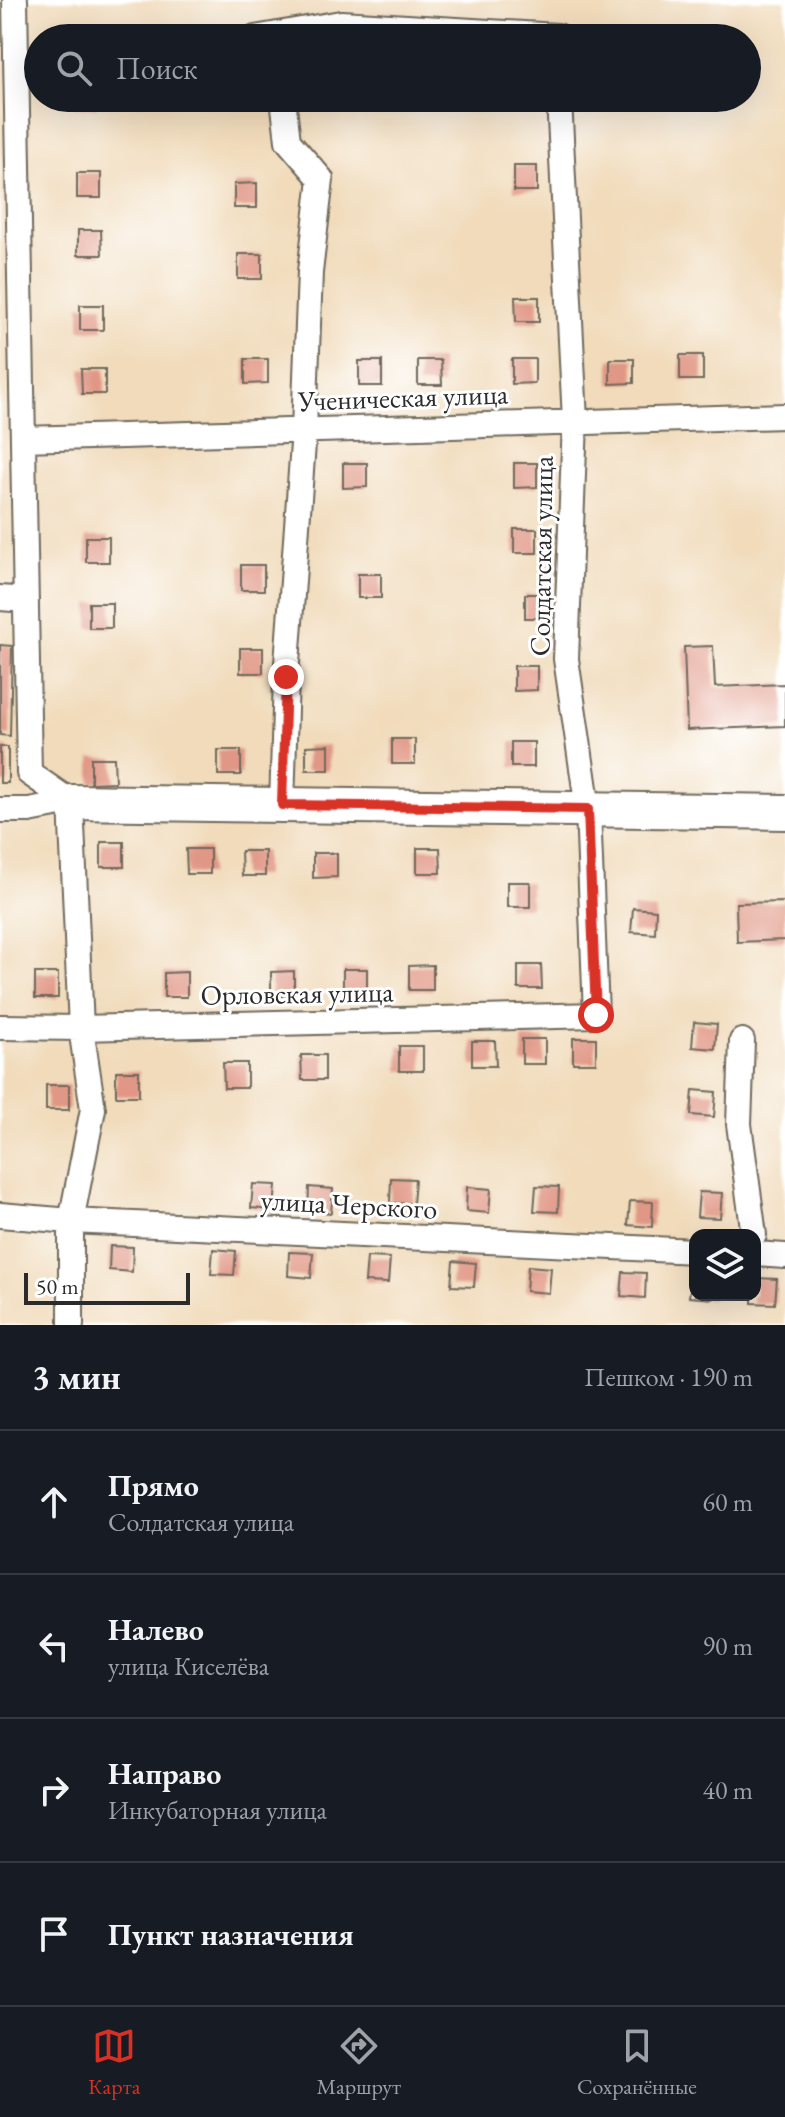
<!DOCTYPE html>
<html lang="ru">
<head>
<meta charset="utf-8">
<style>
	:root { --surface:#171b24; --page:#242831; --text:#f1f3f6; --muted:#9ea1a6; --line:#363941; --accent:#d93025 }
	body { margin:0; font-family:"EB Garamond",serif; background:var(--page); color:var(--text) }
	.controls { position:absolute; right:24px; bottom:24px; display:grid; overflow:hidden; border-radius:16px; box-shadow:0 8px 32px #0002 }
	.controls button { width:72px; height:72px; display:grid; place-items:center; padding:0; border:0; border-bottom:2px solid var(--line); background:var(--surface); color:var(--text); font:40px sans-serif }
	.scale { position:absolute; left:24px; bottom:20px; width:166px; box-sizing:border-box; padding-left:8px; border:4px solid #2b2b2b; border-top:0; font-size:22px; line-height:28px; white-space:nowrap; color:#2b2b2b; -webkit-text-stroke:6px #fff; paint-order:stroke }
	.stop { position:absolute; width:24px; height:24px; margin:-18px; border:6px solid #d93025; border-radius:50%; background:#fff }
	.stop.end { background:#d93025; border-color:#fff; box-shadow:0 2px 8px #0008 }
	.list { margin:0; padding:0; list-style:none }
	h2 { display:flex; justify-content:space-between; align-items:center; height:104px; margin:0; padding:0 32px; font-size:34px }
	h2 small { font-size:26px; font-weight:400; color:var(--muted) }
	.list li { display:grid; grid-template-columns:52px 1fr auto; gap:24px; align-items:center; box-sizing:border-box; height:144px; padding:0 32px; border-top:2px solid var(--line) }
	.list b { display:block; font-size:30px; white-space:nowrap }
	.list p { margin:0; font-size:26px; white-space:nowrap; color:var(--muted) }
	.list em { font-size:26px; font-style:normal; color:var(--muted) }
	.icon { flex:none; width:44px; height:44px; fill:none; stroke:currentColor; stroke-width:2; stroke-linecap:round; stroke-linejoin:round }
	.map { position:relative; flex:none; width:785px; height:1325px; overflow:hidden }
	.search { position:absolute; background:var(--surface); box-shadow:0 8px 32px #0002; left:24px; right:24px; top:24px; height:88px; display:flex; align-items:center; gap:20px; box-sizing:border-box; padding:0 28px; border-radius:44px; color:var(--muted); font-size:30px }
	.sheet { height:680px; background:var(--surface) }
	nav { display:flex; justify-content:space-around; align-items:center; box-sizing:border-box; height:112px; border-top:2px solid var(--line); background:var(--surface); font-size:22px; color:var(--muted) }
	nav a { display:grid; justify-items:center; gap:4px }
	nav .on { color:var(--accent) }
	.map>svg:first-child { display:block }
	.building { fill:#e19785 }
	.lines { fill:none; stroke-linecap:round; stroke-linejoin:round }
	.street-casing { stroke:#70695d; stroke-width:28 }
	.secondary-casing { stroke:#70695d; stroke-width:38 }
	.street { stroke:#fff; stroke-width:24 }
	.secondary { stroke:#fff; stroke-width:34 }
	.route { stroke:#d93025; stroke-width:10 }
	.labels { text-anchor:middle; stroke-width:6; stroke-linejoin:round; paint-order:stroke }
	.street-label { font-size:28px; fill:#2b2b2b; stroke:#fff }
</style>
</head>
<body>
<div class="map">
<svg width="785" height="1325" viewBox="0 0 785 1325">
	<rect width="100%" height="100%" fill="#fff"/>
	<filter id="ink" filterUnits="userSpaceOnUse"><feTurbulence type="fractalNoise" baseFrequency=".0125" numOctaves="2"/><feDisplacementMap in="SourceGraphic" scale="16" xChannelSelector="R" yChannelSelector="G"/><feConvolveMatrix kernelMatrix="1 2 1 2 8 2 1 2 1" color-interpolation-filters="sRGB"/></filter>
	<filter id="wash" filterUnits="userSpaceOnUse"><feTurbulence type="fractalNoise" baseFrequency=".006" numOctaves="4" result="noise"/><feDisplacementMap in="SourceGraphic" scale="32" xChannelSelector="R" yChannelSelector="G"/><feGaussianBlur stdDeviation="1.8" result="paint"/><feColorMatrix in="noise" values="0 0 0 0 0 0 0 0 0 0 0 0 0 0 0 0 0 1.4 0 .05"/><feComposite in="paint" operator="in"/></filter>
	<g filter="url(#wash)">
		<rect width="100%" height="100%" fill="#f1dbbb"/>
		<g id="blocks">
			<!-- building -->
			<path class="building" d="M74,98H97V108H74Z
				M203,98H226V106H203Z
				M514,166H537V191H514Z
				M77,173H101V198H77Z
				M257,183V208H234V184Z
				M78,230H101L102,255H78Z
				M238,254H262V279H238Z
				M515,297H539V322H516Z
				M80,305H103V330H80Z
				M680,355H703V380H680Z
				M245,359H268V383L245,384Z
				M512,359H535V383L512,384Z
				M610,359H634V383L610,384Z
				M418,360H441L442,385H418Z
				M359,361H382V386H359Z
				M81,369H105V394H82Z
				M343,463H367V487L343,488Z
				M514,463H537V487L514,488Z
				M514,529H537V553H514Z
				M86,537H109V562H86Z
				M241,565H264V590H241Z
				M358,574H381V598H358Z
				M525,594H548V618H525Z
				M89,603H112V628H89Z
				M0,645L12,646L10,736L0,735Z
				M713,646L715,687L785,684V726L687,730L684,647Z
				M240,648H263V673H240Z
				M514,666H537V690L514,691Z
				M392,739H415V764H392Z
				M511,742H534V767H511Z
				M329,745V770H306V746Z
				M0,747H8V783H0Z
				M218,750H241V775H218Z
				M91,758H114L115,782L91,783Z
				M101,842H124V867H101Z
				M417,848H440L441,873H417Z
				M186,849H210V874H187Z
				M241,851H265V876H242Z
				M313,853H337V877L313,878Z
				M507,882H530V907H507Z
				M785,902V940L737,942L736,903Z
				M633,908L656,910L655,934L631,932Z
				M433,965V990H409V966Z
				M518,965H541L542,989H518Z
				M343,969H367V994H343Z
				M294,971V996H271V972Z
				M187,972V997H164V973Z
				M35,973H58V998H35Z
				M694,1022L717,1024L715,1049L692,1047Z
				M573,1038H596V1063H573Z
				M522,1039H545V1064H522Z
				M472,1041H495L496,1066H472Z
				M399,1046H423V1071H399Z
				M301,1055H325V1080H302Z
				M223,1063H247V1088H224Z
				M116,1071H139V1096H116Z
				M46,1085H69V1110H46Z
				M693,1090L716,1092L714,1117L691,1115Z
				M391,1178L415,1179L413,1204L390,1203Z
				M253,1184L276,1185L274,1210L251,1208Z
				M536,1186L559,1187L558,1212L534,1211Z
				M309,1187L333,1189L331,1213L308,1211Z
				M467,1187L491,1189L489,1213L466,1211Z
				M699,1192L722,1193L720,1218L697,1217Z
				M630,1201L653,1202L652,1227L628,1225Z
				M110,1246L133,1247L132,1272L109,1270Z
				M213,1249L236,1251L234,1275L211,1274Z
				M289,1252L313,1253L311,1278L288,1276Z
				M367,1257L390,1258L388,1283L365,1282Z
				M453,1261L476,1263L474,1287L451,1286Z
				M528,1266L551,1268L549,1293L526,1291Z
				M623,1272L646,1273L645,1298L621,1296Z
				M692,1273H695V1295H714L713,1299L689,1297Z
				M755,1278L777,1279L775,1304L752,1303V1295H755Z"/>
		</g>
	</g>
	<g filter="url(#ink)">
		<use href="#blocks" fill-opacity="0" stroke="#70695d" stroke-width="2"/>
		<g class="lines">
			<defs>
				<path id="street" d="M15,0L29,773L71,802
					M255,38L341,23L558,36V38
					M23,439L785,416
					M0,598L26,600
					M71,802L81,1028L93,1109L71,1221V1325
					M282,805L286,677L304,430L310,272L321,179L288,141L283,98
					M0,810H29L71,802
					M0,1027L81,1028L596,1015L588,809L566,659L575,421L559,98
					M742,1041L739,1124L754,1235
					M0,1215L71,1221L695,1251
					M755,1254L785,1256"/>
				<path id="secondary" d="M71,802L785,812"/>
			</defs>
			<!-- street casing -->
			<use href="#street" class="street-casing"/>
			<!-- secondary casing -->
			<use href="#secondary" class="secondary-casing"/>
			<!-- street -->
			<use href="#street" class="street"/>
			<!-- secondary -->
			<use href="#secondary" class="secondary"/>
		</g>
	</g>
	<g class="lines" filter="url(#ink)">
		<!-- route -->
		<path class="route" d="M286,677L282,805L588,809L596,1015"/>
	</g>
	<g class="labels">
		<!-- street labels -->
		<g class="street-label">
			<text transform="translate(403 397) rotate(-2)" y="10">Ученическая улица</text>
			<text transform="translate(541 556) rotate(-89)" y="10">Солдатская улица</text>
			<text transform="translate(297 993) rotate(-1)" y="10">Орловская улица</text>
			<text transform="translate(349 1204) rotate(3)" y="10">улица Черского</text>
		</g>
	</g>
</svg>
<div class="controls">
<button><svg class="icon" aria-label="layers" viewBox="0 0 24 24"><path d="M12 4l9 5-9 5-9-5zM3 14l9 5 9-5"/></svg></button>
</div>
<div class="scale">50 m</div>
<div class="stop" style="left:596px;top:1015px"></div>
<div class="stop end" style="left:286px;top:677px"></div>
<div class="search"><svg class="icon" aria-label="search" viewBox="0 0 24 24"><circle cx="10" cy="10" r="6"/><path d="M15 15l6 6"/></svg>Поиск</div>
</div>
<section class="sheet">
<h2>3 мин<small>Пешком · 190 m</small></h2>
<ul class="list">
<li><svg class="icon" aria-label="ahead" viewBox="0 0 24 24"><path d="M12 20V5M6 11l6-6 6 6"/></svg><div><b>Прямо</b><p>Солдатская улица</p></div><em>60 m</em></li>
<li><svg class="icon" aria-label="left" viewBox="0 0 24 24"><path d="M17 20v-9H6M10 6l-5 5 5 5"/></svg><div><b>Налево</b><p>улица Киселёва</p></div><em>90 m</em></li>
<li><svg class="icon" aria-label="right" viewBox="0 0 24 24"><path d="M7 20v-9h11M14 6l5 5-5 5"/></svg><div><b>Направо</b><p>Инкубаторная улица</p></div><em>40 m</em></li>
<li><svg class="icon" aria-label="arrive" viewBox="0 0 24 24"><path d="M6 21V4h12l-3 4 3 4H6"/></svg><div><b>Пункт назначения</b></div></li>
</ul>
</section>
<nav>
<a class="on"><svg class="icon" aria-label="map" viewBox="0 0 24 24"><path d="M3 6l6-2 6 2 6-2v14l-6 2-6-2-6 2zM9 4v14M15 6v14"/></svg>Карта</a>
<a><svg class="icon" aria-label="directions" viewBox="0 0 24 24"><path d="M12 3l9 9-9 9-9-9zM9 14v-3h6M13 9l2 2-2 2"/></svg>Маршрут</a>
<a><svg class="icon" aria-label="saved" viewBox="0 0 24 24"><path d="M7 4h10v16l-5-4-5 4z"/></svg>Сохранённые</a>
</nav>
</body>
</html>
